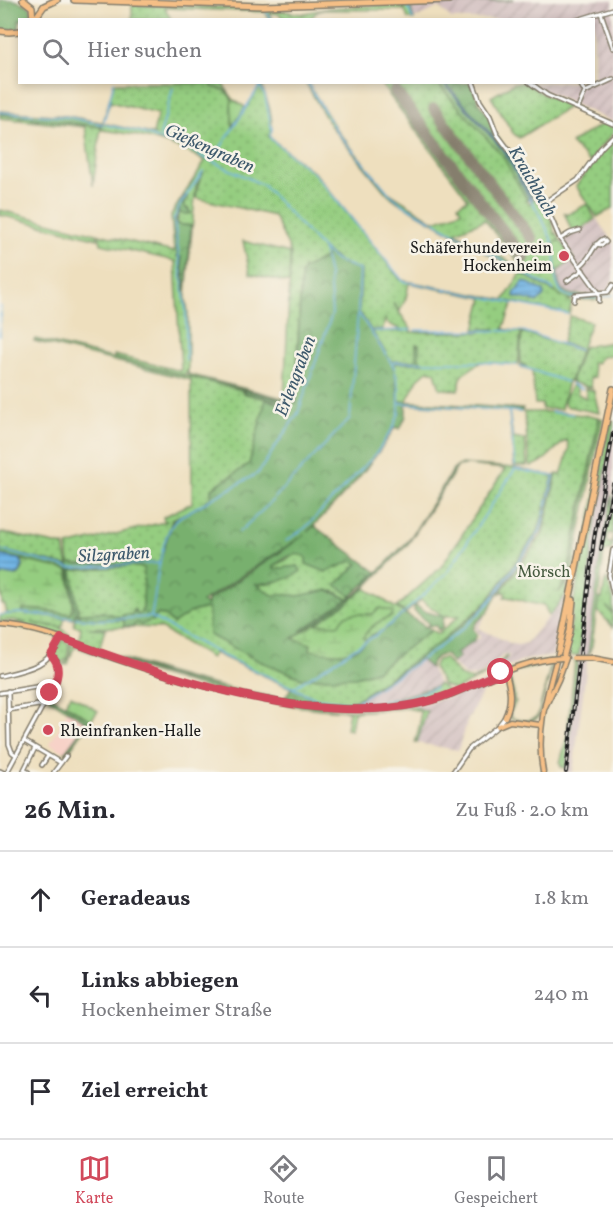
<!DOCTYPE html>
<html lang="de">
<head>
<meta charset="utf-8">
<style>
	:root { --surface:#fff; --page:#f2f2f3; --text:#2b2b33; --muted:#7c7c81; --line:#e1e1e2; --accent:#d1495b }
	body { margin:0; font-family:Vollkorn,serif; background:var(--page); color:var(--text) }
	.stop { position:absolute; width:18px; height:18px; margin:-14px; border:4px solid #d1495b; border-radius:50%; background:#fff }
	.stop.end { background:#d1495b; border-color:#fff; box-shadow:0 2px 6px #0008 }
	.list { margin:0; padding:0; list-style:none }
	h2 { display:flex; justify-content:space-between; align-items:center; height:78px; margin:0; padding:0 24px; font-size:26px }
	h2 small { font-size:20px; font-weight:400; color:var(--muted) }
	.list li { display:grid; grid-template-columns:39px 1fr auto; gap:18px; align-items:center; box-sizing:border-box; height:96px; padding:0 24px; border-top:2px solid var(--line) }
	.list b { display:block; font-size:22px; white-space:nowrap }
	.list p { margin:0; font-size:20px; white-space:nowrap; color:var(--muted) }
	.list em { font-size:20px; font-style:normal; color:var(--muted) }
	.icon { flex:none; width:33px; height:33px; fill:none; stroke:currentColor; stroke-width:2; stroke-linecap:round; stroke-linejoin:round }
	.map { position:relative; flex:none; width:613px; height:772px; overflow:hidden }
	.search { position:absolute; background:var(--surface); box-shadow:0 3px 9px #0003; left:18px; right:18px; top:18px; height:66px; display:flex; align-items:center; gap:15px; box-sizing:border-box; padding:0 21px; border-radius:0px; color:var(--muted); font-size:22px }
	.sheet { height:366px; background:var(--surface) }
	nav { display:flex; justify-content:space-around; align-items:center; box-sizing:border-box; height:84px; border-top:2px solid var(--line); background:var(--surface); font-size:16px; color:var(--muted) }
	nav a { display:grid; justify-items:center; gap:3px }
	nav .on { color:var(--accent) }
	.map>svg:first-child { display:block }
	.built { fill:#f7d1c7 }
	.industrial { fill:url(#industrial-furrows) }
	.railway { fill:#d2bfc0 }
	.grass { fill:url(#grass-dots); stroke:#58744e; stroke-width:1.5; fill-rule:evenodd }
	.forest { fill:url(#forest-crowns); stroke:#4a6645; stroke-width:1.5; fill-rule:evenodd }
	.wetland { fill:url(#wetland-marsh); stroke:#58744e; stroke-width:1.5 }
	.park { fill:url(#park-crowns); stroke:#58744e; stroke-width:1.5 }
	.pitch { fill:#95cd80; stroke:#58744e; stroke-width:1.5 }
	.water { fill:url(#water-rules); stroke:#466880; stroke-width:1.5 }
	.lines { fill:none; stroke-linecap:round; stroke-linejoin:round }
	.stream { stroke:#6fb4e5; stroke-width:1.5 }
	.runway { stroke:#857e6d; stroke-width:12 }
	.minor-casing { stroke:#857e6d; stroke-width:6 }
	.major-casing { stroke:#857e6d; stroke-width:7 }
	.highway-casing { stroke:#857e6d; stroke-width:8 }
	.minor { stroke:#fff; stroke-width:3 }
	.major { stroke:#f5bf86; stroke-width:4 }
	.highway { stroke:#f5bf86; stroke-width:5 }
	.rail-casing { stroke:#1c1c1c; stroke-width:4 }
	.rail { stroke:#f7f3e8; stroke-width:1.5; stroke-dasharray:4.5; stroke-linecap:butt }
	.major-bridge-casing { stroke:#857e6d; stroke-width:7; stroke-linecap:butt }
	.major-bridge { stroke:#f5bf86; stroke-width:4 }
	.route { stroke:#d1495b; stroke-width:8 }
	.poi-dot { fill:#d1495b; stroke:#f7f3e8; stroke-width:2 }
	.labels { text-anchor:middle; stroke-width:5; stroke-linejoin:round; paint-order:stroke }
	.poi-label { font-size:16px; fill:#1c1c1c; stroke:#f7f3e8; text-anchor:end }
	.park-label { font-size:16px; fill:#465a3f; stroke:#f7f3e8 }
	.water-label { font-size:18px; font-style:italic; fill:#3d596c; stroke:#f7f3e8 }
</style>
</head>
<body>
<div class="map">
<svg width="613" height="772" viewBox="0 0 613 772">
	<defs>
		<pattern id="industrial-furrows" width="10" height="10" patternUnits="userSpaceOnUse" patternTransform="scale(1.5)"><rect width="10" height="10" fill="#d2bfc0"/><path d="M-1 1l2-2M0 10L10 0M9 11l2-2" fill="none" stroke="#b4a4a4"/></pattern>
		<pattern id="grass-dots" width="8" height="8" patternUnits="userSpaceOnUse" patternTransform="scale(1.5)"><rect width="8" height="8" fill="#95cd80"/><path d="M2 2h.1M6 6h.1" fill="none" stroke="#80af6e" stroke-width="1.8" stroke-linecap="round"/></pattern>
		<pattern id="forest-crowns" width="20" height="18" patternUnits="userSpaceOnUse" patternTransform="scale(1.5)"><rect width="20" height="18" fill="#78b06e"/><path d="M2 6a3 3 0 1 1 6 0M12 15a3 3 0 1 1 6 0" fill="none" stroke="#628e5a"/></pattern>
		<pattern id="wetland-marsh" width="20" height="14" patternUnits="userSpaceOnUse" patternTransform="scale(1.5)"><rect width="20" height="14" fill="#95cd80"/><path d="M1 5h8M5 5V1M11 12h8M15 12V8" fill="none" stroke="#80af6e"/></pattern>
		<pattern id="park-crowns" width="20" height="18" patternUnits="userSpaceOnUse" patternTransform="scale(1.5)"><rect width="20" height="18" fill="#95cd80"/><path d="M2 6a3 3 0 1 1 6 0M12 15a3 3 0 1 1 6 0" fill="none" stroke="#80af6e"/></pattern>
		<pattern id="water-rules" width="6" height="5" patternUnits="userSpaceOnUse" patternTransform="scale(1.5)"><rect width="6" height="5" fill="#6fb4e5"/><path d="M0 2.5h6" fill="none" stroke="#5a92b9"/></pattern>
	</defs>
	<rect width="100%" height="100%" fill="#f7f3e8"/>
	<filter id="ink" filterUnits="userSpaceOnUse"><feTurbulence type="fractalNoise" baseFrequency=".0167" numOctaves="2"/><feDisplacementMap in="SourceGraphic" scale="12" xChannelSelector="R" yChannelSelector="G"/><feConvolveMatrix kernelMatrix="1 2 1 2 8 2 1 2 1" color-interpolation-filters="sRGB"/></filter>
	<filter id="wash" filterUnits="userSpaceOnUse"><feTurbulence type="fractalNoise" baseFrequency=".008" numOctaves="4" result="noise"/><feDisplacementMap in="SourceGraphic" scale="24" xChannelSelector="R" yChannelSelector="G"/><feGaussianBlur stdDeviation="1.35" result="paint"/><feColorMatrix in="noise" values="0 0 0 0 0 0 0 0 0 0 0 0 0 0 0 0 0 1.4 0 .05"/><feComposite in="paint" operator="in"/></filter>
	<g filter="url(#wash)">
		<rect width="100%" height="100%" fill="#eedfbe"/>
		<!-- built -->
		<path class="built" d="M68,710L87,722L65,752L50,744Z"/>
		<!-- industrial -->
		<path class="industrial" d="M433,0H613V122L545,91L532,83L594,82V20L451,19L439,7L414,19L409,6L433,4Z
			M597,219L613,243V280L608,291L596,294H566L559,286L556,272L575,259L561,239L588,226Z
			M498,595L478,628L512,644L518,645L526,643L565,597L553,656L526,660L494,671L510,656L504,654L488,670L475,676H466L452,663L460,657L457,653L481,637L475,628Z
			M420,658L430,667L439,684L435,687L404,697L355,703Z
			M489,680L468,719L458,750L417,743L427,711L411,706L453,696Z"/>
		<!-- railway -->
		<path class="railway" d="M613,428V489L599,567L573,772H565L593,538Z"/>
		<!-- grass -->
		<path class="grass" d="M401,0H407L409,4L514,0L410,6L414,20L408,19Z
			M401,4L403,10H324L317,12L309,20L284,19L279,14L269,13L272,19L269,20L265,12L165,8L171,19L132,20V5L268,8L301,14L328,8Z
			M114,83H213L212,87L225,90L232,99L231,107L233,128L262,83H265L262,88C268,100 276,125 269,137L316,174L401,280L504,300L521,273L572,302L569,314L508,301L513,303L503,329L521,332L518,365L481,362L462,375L458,390L440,389L435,372L428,370L418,379L406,402L399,401L396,375L392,366L396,363H422L419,359V345L416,344V359L414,361L391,362L373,333L375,331H403L387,323L385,319L383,329L371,330L359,312L360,270L342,263L323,249L326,257L304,269L301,273L295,402L284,399L291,253L274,216L196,198L198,185L204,172L196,186L186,296L191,226L177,224L179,213L190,214L189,209L183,206L188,198L186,196C170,218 176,232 177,256L180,257L188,312V374L283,398V399L188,376L187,371L184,375L114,358V355L181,371L175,261L101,244L99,234L174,252L171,215L205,161C175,143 136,134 101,130L102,123L156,135L153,134L158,114L110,102L103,122ZM409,283L483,298L475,329H496H481V332H410L411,329L393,303L400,311L406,298Z
			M306,83H308L336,129L388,192L434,221L432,222L398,202L387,194L330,125Z
			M380,83H437L501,154L438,83H443L504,152L530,199H527L502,155L529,204L533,199H538L552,221L555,234L557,233L560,240L554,243C563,280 544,300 598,295V300L567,299L434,223L435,221L461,211L458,205L468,199ZM485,220L523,268V269L455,232Z
			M514,83H527L543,94L570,106L519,138L513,133L491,97Z
			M0,114L101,127L93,186L85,127L0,118Z
			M605,122L613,125V133L598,149L590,162L571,143Z
			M494,133L523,170L531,185L533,198L509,155L491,134Z
			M613,137V208L597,217L576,186L588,170L605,145Z
			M587,204L595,219L581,229L572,232L564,212L567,215Z
			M0,210L97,234L98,239L0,215Z
			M243,241L290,253L289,283L250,274Z
			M570,316L591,322L581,349L562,343Z
			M522,332L580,351L570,381H568L561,409H542V404H535L532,370L520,367V365L527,366L520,363Z
			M35,339L241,390L242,393L266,399L249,465L211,489V498L199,507L172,519L159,563C129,562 99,567 69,563L67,546L168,521H164L163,517L192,503L191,380L34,341Z
			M613,342V354L602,357L596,363H592L595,377L590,378L592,388L571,382L583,347Z
			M572,385L576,387L578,394L587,399L585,388L594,391L599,413L565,406L564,400Z
			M509,411L513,438L525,440L527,466H514Z
			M524,412H558L599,417L566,580L558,593L568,581L565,596L549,616L544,605C530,605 518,597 504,597L506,595L504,591L499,594L543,534L557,474L561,475L569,449L567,440C554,447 545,465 530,466Z
			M600,418L603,419L570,582L568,578Z
			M610,420L613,421V428L595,526L579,655L571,656L567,651L574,600Z
			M461,464L515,468L553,476L538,531L486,603L428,652L354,701C378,709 411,692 435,687L439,684L450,693C336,731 187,684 78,643V639L84,643L79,640L81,627L74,626L75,618L124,620V627L89,628L105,629L99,650C180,679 267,702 354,706L315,699L214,653L211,658L160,628L131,627L137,623L153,620L158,614L164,615L173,624L191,612L207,608L209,613L208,623L239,649L259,661L302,678L355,677L376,671L431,630L438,634L459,616H443L421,600L406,613L397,607L441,567L505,469L467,465L458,466Z
			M612,495L613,534L608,533L606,542L611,544L613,536L612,549L604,552L592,646L588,655L599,567Z
			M0,532L64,546L68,566L0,550Z
			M296,554H302L325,572L352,561L358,564L337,585L351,596L348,599L334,591L298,596L283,594L274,596L255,584L273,583L298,566L274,569V566Z
			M130,566L145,567L143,609L139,615H137L134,609L132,615L126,614L120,617L103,612L77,614L78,610L70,570Z
			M607,579L613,598V613L606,606L613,615V627L597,610L599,598L602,599L605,582Z
			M365,588L404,613L384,630L366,640L363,638C369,626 379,621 392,616L378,609L374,614H361L339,625L315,624L346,604Z
			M22,613L65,618L62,627L32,623L59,627L70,635L69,639L0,623H27L14,620L0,621V615Z
			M62,640L69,643L67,658L61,663L54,655Z
			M71,644L175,678L258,698L341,710H374L411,706L427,711L417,743H415L420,723V711L406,708L354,712L351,730L346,729L349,711C256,707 164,678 76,647L73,650L68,664L63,665L69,658Z
			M506,656L507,657L494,671L455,690L443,685L433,667L437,660L444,658L462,677L472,680L492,671Z
			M554,660L538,718L530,722L510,718L508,715L513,701H516L510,714L512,718C520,721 531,722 538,715L551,664L510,672C508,681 516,691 514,700L512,699L507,672L517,668Z
			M575,660H578L566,768L561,767L560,763L567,737Z"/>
		<!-- forest -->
		<path class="forest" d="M0,0C13,0 21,0 31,8V19L20,20L19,28C13,31 7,30 0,29Z
			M445,83H471L480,105L490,117L494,133L491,134Z
			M0,111L67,116L101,122L100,127L0,114Z
			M185,196L188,197L183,205L191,213L187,214L179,213L180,208C177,213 175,218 176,224L191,226L186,291L181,257H177C176,227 168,224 185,196Z
			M323,249L342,263L361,270L359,312L391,361H414L416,359V344L419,345V359L422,363H396L393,366L396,375L399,401L523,409L522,412L406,404V416L400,429L395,427C371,467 340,500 307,532L314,526L377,572L351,596L336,585L358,564L352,561L326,572L306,564V557C294,550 283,559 274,566V569L298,566L301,571C287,582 272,582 256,584L274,596L283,594L298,596L328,590L348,599L300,631L354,596L364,587L365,588L346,604L294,637L311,644L310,649L333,653L353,651L362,645L372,635L384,630L404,613L431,630L376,671L355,677L325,678H302L259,661L209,635V613L207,608L191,612L173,624L164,615L158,614L153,620L141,625L137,623L131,627H124V620L75,618V612L74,619L22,613L23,609L44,610L71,614L68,570L0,555V550L69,566L75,611L69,563C100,567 129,562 159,563L173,520L205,503V501L211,498V489L249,464L266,399L276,403L277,401L244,393L242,390L296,403L301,273L304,269L326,257ZM304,535L278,554L207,601V605L202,602ZM130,566L144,568L143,609L139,614H137L134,609L132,615L126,614L120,617L103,612L80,613L79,615L77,614L78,610L72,570Z
			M458,466L408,544L366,587L365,585L409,540L453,470Z
			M556,475L542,531L497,594L495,592L539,530L553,477Z
			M494,594L497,595L488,612L476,623L473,629L477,634L475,640L457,653L459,657L452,663L446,655C437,654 431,660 430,668L420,659L355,702L354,706L317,704L284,698L292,687L315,699L354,702L446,638L480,610Z
			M415,605L424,611L444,617L442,628L438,630L436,626H427L429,624L414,611Z
			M50,696L91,720L67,754L65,752L87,722L49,699Z"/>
		<!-- wetland -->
		<path class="wetland" d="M213,83H222L234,100L245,107L233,127L231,107L232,99L225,90L212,87Z
			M22,560L68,570L73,605L71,614L44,610L23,609L22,613L7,614L5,605L2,604L0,577L5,574L18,576L23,568Z
			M380,608L393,612L392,616C379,621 369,626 363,638L366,640C354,658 328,653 310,650L311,644L293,638L315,624L339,625C347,608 358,616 373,614Z"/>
		<!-- park -->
		<path class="park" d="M71,695L98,711L91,720L65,704Z"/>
		<!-- pitch -->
		<path class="pitch" d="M560,240L574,259L556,272L554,243Z"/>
		<!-- water -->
		<path class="water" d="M443,83H445L504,149L532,199H530L502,149Z
			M524,281L544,291V296L538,302L515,297L514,294Z
			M0,555L20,559L23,565L19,574L15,576L5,574L0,577Z"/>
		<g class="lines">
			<!-- stream -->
			<path class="stream" d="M407,4L413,20
				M266,11L271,20
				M307,82L337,132L389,193L402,204L432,221
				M259,86L265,95L272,130L270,135L271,139L315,174L403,281L568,314
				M0,112L68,117L141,132L161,140L187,147L203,157L263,185L323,249L334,259L343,263
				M104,121L114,82
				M160,136L173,88
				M214,158L262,82
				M530,198C539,213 548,228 553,244C559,266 546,298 580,298C592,298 602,298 613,295
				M434,222L554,290
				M323,249L329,275L332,314L298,413L258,473L181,516C158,530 157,593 151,617L223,656L315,698L354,703L379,702L405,698L435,688
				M0,306L1,311
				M0,329L1,313
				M415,330L521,331
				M373,331L411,330
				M523,331L579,350
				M0,336V331
				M186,360V311L174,219L180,205L203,171
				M393,362H481L517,365
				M520,366L567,382
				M571,384L582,389
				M400,403L509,411L515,466
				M510,411L521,412
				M551,412L573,414
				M239,532L267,506L350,418L358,312
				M286,541L305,528L376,454L393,428L399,413V388L394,367L358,312L360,270L346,264
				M0,550L70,568L159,563
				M496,593L540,531L554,476
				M406,611L447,573L515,469L552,476
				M0,615L19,613L73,618
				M75,618L100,620L150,617
				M293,688L382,631L404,613
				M356,702C400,673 464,637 495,595"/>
			<!-- runway -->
			<path class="runway" d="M395,91L524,258
				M434,109L532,239"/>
		</g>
	</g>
	<g filter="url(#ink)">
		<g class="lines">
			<defs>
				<path id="minor" d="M601,13L613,48
					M577,20L613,9
					M473,82L480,101L490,116L497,134L524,170L552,220L560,239L599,293V301
					M529,82L547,95L613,124
					M579,82L585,92
					M578,108L585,92L613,79
					M542,204L578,180L601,148L613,136
					M560,239L570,233L580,230
					M580,266C591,259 592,245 603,239L606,242L602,245L596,244
					M567,281L583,270
					M574,301L575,295L608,292L613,285
					M613,550L609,575L613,593
					M0,676C26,670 51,666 61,638
					M8,691L9,744L12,752L16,755
					M0,693L54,684
					M8,710L39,705L43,707
					M24,741L61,763
					M42,765L48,756
					M0,771L2,772
					M7,772L57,680V662L51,655
					M28,772L24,770L35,748
					M54,772L66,756
					M453,772L469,749L498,726L505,717"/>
				<path id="major" d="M0,625C43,627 82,647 122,661C200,687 284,710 367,709C396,709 425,704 452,694C485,681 514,664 550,659
					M592,658L613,662
					M505,670C510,687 513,701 505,717
					M545,707L558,680L566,658
					M498,726L510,721L541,725
					M543,772C535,729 548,691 559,650"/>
				<path id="highway" d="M23,0L32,7L33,20
					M74,0L263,6L449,0
					M34,20L44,6L57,0
					M0,31L9,32L20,31
					M559,650L613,389
					M563,658L570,631L573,600"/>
			</defs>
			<!-- minor casing -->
			<use href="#minor" class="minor-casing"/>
			<!-- major casing -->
			<use href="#major" class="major-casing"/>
			<!-- highway casing -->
			<use href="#highway" class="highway-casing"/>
			<!-- minor -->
			<use href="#minor" class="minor"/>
			<!-- major -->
			<use href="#major" class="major"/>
			<!-- highway -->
			<use href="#highway" class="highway"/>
			<defs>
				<path id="rail" d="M601,549L613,484
					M566,772L594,539L613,433"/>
			</defs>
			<!-- rail casing -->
			<use href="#rail" class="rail-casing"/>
			<!-- rail -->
			<use href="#rail" class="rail"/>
			<defs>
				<path id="major-bridge" d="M573,658H592
					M550,659L562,658"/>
			</defs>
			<!-- major-bridge casing -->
			<use href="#major-bridge" class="major-bridge-casing"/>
			<!-- major-bridge -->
			<use href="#major-bridge" class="major-bridge"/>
		</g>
	</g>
	<g class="lines" filter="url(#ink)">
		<!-- route -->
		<path class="route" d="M50,693C57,681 63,667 51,655L61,638C164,676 306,726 416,704C446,698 473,684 501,672"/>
	</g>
	<!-- markers -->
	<g class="poi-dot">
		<circle cx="564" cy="256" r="6"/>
		<circle cx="48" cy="730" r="6"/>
	</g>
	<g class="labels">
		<!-- poi labels -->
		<g class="poi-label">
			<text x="552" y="253">Schäferhundeverein<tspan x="552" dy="18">Hockenheim</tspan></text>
			<text x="60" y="736" text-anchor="start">Rheinfranken-Halle</text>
		</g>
		<!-- park labels -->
		<g class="park-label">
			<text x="544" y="577">Mörsch</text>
		</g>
		<!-- water labels -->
		<g class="water-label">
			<text transform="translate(210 148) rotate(24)" y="6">Gießengraben</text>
			<text transform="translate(533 181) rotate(60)" y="6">Kraichbach</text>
			<text transform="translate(295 376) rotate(-69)" y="6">Erlengraben</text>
			<text transform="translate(114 554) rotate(-3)" y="6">Silzgraben</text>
		</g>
	</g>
</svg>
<div class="stop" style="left:501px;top:672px"></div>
<div class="stop end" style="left:50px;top:693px"></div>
<div class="search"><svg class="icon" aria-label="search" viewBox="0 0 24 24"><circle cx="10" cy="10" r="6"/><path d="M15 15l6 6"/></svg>Hier suchen</div>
</div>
<section class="sheet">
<h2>26 Min.<small>Zu Fuß · 2.0 km</small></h2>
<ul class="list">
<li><svg class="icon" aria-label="ahead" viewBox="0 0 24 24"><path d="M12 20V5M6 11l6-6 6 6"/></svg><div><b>Geradeaus</b></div><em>1.8 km</em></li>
<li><svg class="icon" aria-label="left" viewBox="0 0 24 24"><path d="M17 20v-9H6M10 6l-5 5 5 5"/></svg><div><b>Links abbiegen</b><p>Hockenheimer Straße</p></div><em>240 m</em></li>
<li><svg class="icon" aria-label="arrive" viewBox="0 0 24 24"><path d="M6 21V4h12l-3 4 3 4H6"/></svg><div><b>Ziel erreicht</b></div></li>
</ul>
</section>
<nav>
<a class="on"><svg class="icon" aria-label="map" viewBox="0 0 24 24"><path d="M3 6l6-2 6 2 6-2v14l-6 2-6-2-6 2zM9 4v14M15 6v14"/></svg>Karte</a>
<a><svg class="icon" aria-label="directions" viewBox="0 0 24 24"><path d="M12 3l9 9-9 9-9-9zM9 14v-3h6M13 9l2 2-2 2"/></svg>Route</a>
<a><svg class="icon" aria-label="saved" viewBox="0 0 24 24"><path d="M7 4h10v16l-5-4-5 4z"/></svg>Gespeichert</a>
</nav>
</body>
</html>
